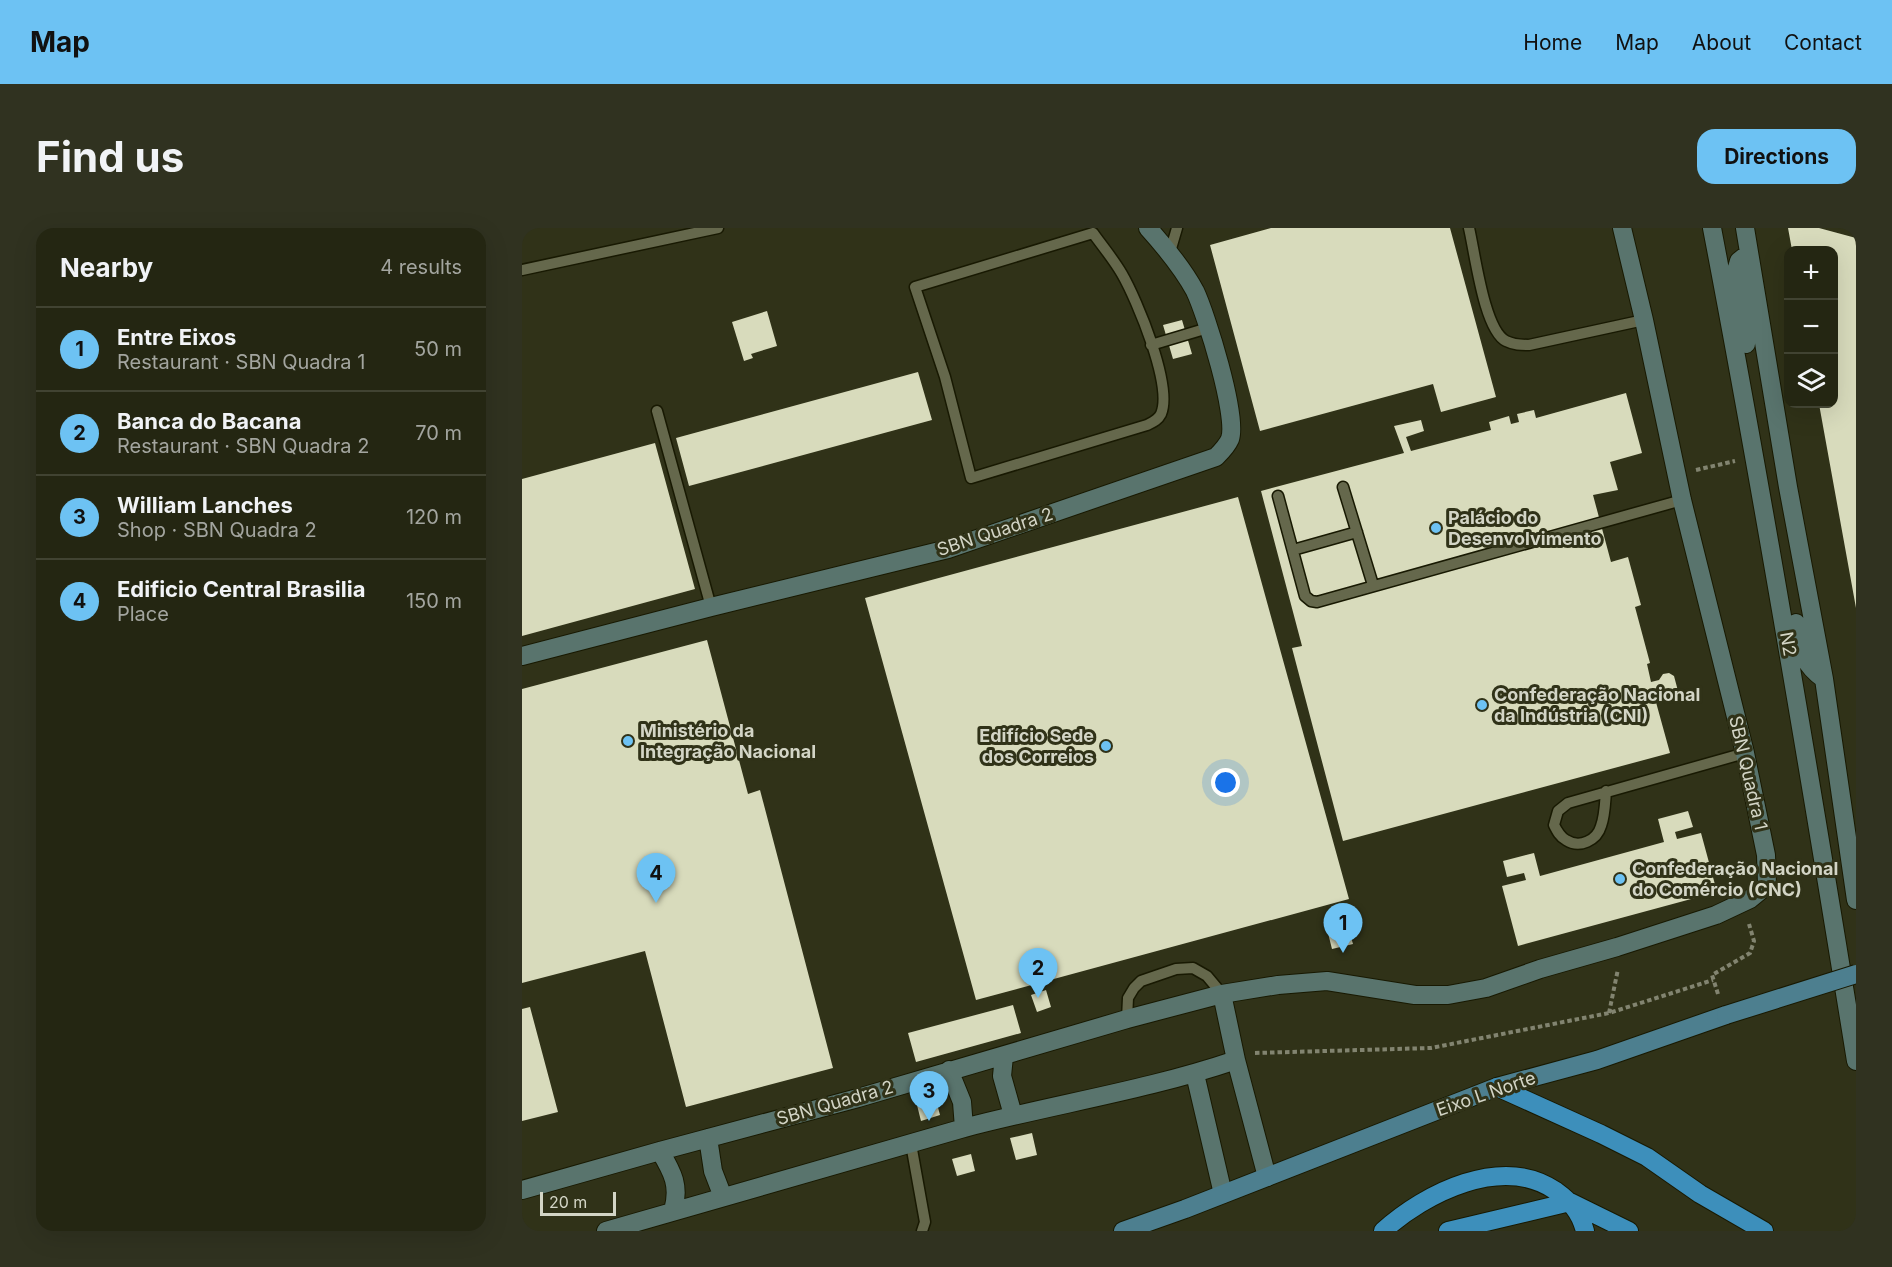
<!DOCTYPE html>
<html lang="en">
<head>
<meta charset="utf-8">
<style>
	:root { --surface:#242612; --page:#303220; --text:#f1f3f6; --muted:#a3a59f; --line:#414332; --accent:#6dc2f3 }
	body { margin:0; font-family:Inter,sans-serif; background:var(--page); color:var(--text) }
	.controls { position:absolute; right:18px; top:18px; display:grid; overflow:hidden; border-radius:12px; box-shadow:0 6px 24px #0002 }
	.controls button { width:54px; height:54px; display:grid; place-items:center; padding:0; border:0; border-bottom:2px solid var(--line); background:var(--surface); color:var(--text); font:30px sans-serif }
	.scale { position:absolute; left:18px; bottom:15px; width:76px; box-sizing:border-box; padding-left:6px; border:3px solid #d3d5c6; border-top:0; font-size:16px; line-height:21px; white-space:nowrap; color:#d3d5c6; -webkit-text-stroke:4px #303218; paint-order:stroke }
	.you { position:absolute; left:704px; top:555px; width:21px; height:21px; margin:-15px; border:4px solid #fff; border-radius:50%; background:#1a73e8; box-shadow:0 0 0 9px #1a73e833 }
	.badge { display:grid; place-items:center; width:39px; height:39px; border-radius:50%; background:var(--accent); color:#111; font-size:20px; font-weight:700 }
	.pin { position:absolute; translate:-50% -50px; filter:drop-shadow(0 2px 3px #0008) }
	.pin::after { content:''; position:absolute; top:32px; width:21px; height:18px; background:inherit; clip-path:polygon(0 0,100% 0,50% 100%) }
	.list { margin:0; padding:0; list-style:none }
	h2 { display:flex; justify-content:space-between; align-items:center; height:78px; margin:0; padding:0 24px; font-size:26px }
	h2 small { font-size:20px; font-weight:400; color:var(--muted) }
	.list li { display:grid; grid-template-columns:39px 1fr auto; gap:18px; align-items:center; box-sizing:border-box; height:84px; padding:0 24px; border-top:2px solid var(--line) }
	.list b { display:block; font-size:22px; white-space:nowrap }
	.list p { margin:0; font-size:20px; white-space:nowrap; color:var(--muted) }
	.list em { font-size:20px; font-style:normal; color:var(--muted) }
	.icon { flex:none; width:33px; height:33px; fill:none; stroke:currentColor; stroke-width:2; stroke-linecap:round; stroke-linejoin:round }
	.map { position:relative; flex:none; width:1334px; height:1003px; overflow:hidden; border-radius:18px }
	header { display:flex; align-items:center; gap:36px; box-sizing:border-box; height:84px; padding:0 30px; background:var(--accent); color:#111 }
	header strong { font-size:28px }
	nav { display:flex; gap:33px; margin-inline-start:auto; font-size:21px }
	.intro { display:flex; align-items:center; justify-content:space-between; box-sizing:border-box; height:144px; padding:0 36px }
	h1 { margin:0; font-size:42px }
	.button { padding:15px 27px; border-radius:18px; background:var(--accent); color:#111; font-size:21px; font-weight:700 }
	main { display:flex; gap:36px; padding:0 36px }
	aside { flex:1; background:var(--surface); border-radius:18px; box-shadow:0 6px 24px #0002 }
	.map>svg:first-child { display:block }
	.building { fill:#d8dbbc }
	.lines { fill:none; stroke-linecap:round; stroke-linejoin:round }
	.lane-casing { stroke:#181902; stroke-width:13 }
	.secondary-casing { stroke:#181902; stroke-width:20 }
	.primary-casing { stroke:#181902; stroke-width:20 }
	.highway-casing { stroke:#181902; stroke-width:20 }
	.path { stroke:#828470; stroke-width:4; stroke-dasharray:4.5 3; stroke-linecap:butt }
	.lane { stroke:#65684c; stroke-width:10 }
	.secondary { stroke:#59746d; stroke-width:18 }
	.primary { stroke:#4d7f8f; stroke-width:18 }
	.highway { stroke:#3d8fbb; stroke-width:18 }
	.primary-bridge-casing { stroke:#181902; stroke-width:20; stroke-linecap:butt }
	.primary-bridge { stroke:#4d7f8f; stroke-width:18 }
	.poi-dot { fill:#6dc2f3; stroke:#303218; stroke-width:2 }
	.labels { text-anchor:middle; stroke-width:6; stroke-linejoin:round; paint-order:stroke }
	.poi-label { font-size:18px; font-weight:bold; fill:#d3d5c6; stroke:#303218; text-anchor:start }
	.street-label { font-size:18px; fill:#d3d5c6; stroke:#303218 }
</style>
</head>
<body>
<header>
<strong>Map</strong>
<nav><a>Home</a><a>Map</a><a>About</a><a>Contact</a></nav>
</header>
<div class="intro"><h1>Find us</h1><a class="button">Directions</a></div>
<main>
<aside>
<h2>Nearby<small>4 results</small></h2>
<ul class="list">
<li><span class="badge">1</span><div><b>Entre Eixos</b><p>Restaurant · SBN Quadra 1</p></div><em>50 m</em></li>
<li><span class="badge">2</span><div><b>Banca do Bacana</b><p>Restaurant · SBN Quadra 2</p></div><em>70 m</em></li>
<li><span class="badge">3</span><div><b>William Lanches</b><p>Shop · SBN Quadra 2</p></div><em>120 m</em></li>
<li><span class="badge">4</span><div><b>Edificio Central Brasilia</b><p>Place</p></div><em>150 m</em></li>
</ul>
</aside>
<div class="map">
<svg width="1334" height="1003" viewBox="0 0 1334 1003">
	<rect width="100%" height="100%" fill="#303218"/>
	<!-- building -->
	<path class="building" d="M749,0H928L974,169L919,184L911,156L738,203L688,17Z
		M1266,0H1297L1334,10V380L1297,176H1312V22H1270Z
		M245,83L255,118L229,126L231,130L222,133L210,94Z
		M660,92L670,126L651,131L641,97Z
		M396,144L410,192L167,258L154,210Z
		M1104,165L1120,225L1088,234L1096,262L1071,267L1089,334L1106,329L1119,377L1113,379L1128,435L1125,436L1129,454L1137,452L1141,446L1147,445L1152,448L1156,463L1153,468L1146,470L1140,465L1132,467L1148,525L821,613L770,420L780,418L739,263L882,225L872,198L899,192L902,203L884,209L889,223L969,202L967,194L987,188L989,196L997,194L995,186L1012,182L1014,190Z
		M133,215L173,361L0,408V251Z
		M716,269L827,671L454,772L343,370Z
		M185,412L226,566L238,562L311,840L164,879L123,723L0,755V461Z
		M1166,583L1171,599L1153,604L1155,611L1179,605L1195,664L996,718L980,658L1004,652L1002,645L985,649L981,633L1012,625L1018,648L1142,614L1136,591Z
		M825,696L831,716L810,721L805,701Z
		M524,762L529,779L515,784L509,767Z
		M491,777L499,805L394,834L386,805Z
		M8,779L36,884L0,893V781Z
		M414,872L418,887L399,893L395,877Z
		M510,905L515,927L494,932L488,910Z
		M449,926L453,943L435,948L430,931Z"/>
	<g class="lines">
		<defs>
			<path id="lane" d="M947,0C953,25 962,102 984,113C992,117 999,117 1007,117L1122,92
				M571,5C581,19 592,32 600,46C615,72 651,158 639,186C636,192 631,194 625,197L449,250L423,149L393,59Z
				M648,24L655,0
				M0,42L196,0
				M629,117L686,100
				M135,183L189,379
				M821,259L851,357
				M756,268L783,368L789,373L795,374L1160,272
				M771,322L835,304
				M1084,563C1083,575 1083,587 1079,598C1075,612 1058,621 1044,612C1038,609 1035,603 1032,597L1036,583L1046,575L1223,525
				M605,791L606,770L612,760L619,753L654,741L671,740L685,748L700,766
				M389,916L403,994L400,1003"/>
			<path id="secondary" d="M1190,0C1243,277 1289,554 1334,833
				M1223,0L1266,259L1302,451L1334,672
				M1224,116L1213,47L1217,33L1227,25
				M1274,395C1279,420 1279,435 1302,451
				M0,428L189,379L426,321L694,229C699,224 705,218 708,211C716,188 684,86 673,63C660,39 644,20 626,0
				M700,766L714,832L745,949
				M482,828L480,848L491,887
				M427,842L440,874L442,900
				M673,846L701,966
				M186,910L191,943L201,969
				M138,923C151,945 158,958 151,983
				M0,962L138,923L336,870L605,791L700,766L756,757L805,753L893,767H926L964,760L1018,741L1095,719L1194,687L1228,671L1245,657L1244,627L1223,525L1160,272L1122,92L1100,0
				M84,1003L442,900C533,876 626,862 714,832"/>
			<path id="primary" d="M601,1003L663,981L975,859L1075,832L1204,787"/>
			<path id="highway" d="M975,859L1079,906L1125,929L1178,966L1242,1003
				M861,1003C903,965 980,926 1034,963C1049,974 1058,984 1063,1003
				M926,1003L1048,974L1107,1003"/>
		</defs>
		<!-- lane casing -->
		<use href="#lane" class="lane-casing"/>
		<!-- secondary casing -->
		<use href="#secondary" class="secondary-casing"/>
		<!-- primary casing -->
		<use href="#primary" class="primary-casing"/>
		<!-- highway casing -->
		<use href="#highway" class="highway-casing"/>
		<!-- path -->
		<path class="path" d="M1174,242L1213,233
			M1196,766L1190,747L1228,725L1232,713L1227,696
			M1087,785L1096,741
			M733,825L909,820L1087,785L1191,752"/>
		<!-- lane -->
		<use href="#lane" class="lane"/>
		<!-- secondary -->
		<use href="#secondary" class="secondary"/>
		<!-- primary -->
		<use href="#primary" class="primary"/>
		<!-- highway -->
		<use href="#highway" class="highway"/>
		<defs>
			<path id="primary-bridge" d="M1204,787L1334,746"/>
		</defs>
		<!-- primary-bridge casing -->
		<use href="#primary-bridge" class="primary-bridge-casing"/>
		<!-- primary-bridge -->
		<use href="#primary-bridge" class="primary-bridge"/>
	</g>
	<!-- markers -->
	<g class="poi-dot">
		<circle cx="914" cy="300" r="6"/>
		<circle cx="960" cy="477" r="6"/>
		<circle cx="106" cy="513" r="6"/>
		<circle cx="584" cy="518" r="6"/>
		<circle cx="1098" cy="651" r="6"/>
	</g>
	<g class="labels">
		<!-- poi labels -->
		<g class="poi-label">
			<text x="926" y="296">Palácio do<tspan x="926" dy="21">Desenvolvimento</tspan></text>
			<text x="972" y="473">Confederação Nacional<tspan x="972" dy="21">da Indústria (CNI)</tspan></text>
			<text x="118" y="509">Ministério da<tspan x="118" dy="21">Integração Nacional</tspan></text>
			<text x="572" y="514" text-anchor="end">Edifício Sede<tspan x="572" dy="21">dos Correios</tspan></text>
			<text x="1110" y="647">Confederação Nacional<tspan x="1110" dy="21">do Comércio (CNC)</tspan></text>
		</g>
		<!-- street labels -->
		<g class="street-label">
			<text transform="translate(473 304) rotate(-18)" y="6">SBN Quadra 2</text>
			<text transform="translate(1266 416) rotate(80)" y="6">N2</text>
			<text transform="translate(1226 545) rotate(77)" y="6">SBN Quadra 1</text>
			<text transform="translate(964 866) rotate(-19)" y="6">Eixo L Norte</text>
			<text transform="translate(313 875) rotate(-16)" y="6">SBN Quadra 2</text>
		</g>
	</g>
</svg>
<div class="controls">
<button>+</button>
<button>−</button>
<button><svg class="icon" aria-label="layers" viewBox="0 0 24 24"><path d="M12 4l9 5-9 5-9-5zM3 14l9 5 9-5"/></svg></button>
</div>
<div class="scale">20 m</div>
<div class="you"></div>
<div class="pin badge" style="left:821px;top:725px">1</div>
<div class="pin badge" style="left:516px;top:770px">2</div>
<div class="pin badge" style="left:407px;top:893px">3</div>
<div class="pin badge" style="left:134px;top:675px">4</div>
</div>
</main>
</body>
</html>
